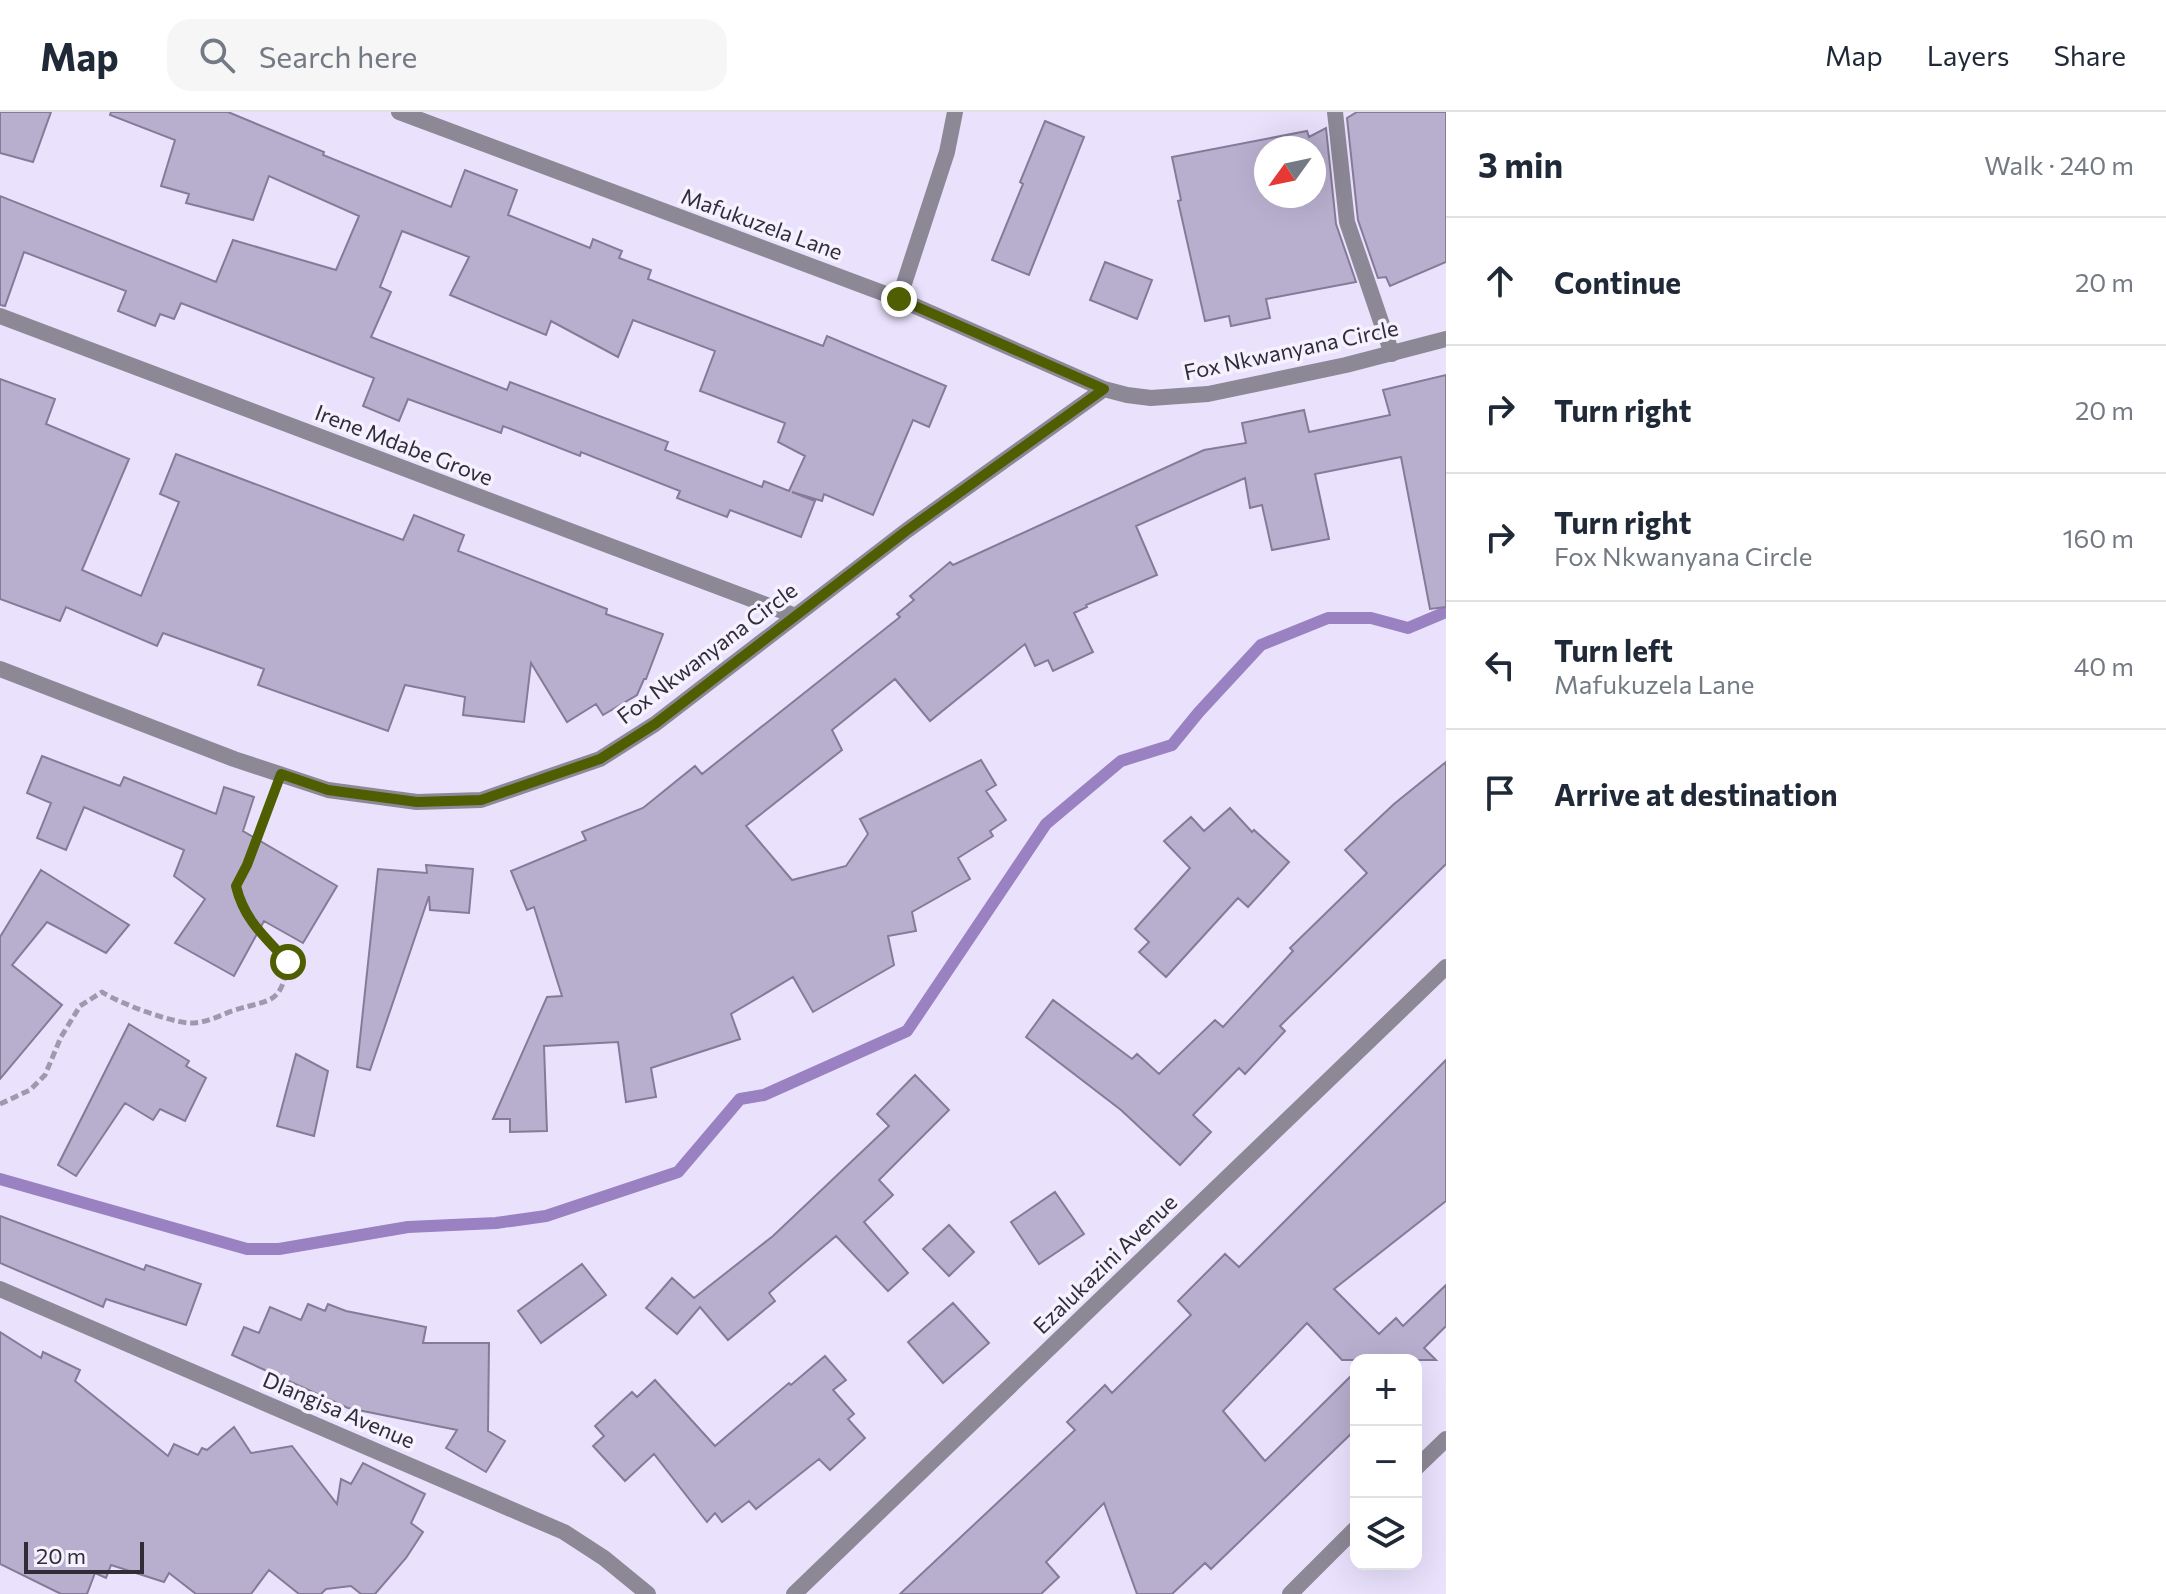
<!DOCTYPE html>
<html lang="en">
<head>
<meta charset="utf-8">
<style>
	:root { --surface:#fff; --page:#f6f6f7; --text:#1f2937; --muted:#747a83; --line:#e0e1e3 }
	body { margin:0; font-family:Commissioner,sans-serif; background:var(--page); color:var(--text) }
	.controls { position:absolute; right:24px; bottom:24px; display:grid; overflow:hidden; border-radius:16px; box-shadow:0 8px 32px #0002 }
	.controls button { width:72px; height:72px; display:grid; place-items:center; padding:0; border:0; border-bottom:2px solid var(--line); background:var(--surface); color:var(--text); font:40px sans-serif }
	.compass { position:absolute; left:1254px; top:24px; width:72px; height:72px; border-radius:50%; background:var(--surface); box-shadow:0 8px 32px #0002; rotate:237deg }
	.scale { position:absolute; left:24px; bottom:20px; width:120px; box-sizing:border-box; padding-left:8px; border:4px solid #302c38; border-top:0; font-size:22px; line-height:28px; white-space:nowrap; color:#302c38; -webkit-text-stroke:6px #f6f1ff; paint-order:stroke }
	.stop { position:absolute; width:24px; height:24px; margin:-18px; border:6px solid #4e5e00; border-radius:50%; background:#fff }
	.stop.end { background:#4e5e00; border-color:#fff; box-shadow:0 2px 8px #0008 }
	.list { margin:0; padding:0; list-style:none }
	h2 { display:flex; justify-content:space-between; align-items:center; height:104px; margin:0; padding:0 32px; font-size:34px }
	h2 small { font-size:26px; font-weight:400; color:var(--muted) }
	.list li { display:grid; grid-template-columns:52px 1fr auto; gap:24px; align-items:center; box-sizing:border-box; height:128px; padding:0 32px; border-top:2px solid var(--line) }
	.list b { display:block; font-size:30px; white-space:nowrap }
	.list p { margin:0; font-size:26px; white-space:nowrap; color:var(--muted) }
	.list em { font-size:26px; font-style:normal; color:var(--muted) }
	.icon { flex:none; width:44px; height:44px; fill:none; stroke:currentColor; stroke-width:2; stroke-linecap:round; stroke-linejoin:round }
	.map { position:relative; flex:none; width:1446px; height:1482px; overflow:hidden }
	header { display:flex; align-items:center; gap:48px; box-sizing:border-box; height:112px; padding:0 40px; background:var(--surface); border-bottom:2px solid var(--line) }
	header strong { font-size:38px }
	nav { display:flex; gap:44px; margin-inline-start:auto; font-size:28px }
	.search { width:560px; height:72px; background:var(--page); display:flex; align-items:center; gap:20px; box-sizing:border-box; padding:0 28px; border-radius:24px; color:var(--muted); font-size:30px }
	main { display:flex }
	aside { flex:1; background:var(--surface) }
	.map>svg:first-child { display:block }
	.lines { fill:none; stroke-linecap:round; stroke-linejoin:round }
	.stream { stroke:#9981c2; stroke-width:12 }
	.building { fill:#b8aece; stroke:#857b99; stroke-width:2; fill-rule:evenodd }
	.path { stroke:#9f99ae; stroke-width:5; stroke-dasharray:8 4; stroke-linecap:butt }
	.service { stroke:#8d8896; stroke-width:16 }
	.minor { stroke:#8d8896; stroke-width:16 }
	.route { stroke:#4e5e00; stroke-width:10 }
	.labels { text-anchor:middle; stroke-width:7; stroke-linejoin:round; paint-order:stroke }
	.street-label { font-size:22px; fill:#302c38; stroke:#f6f1ff }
</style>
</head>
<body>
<header>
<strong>Map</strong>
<div class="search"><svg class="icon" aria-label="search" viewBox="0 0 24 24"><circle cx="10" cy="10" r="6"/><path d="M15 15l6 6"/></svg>Search here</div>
<nav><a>Map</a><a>Layers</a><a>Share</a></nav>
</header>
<main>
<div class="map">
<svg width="1446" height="1482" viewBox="0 0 1446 1482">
	<rect width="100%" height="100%" fill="#eae2fd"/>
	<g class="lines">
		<!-- stream -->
		<path class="stream" d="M0,1067L247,1137H279L408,1115L496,1111L546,1104L678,1060L740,987L764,983L907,919L1046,712L1121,649L1172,633L1199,600L1261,533L1328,506H1371L1408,516L1446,500"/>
	</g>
	<!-- building -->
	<path class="building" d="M0,0H51L33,50L0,41Z
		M111,0H228L324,40L323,43L451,95L465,58L517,78L508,103L590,136L593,127L622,139L619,146L651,158L648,167L823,234L827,224L946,274L929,315L913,308L873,403L824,382L822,389L792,380L815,389L801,425L730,398L727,405L677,386L680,379L581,340L580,344L503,314L501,321L408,287L399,309L363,294L374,266L181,191L174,207L160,202L155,214L118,199L126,179L24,140L5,194L0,193V84L216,170L233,128L336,158L359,104L269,64L253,108L186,91L189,82L161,74L175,28L110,3ZM402,119L469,145L450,183L546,223L551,209L618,245L633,208L715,239L700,279L785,311L778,330L805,344L789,379L764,369L762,375L665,338L668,330L510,270L507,278L371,225L391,180L380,175Z
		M1357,0H1446V150L1390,174L1386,165L1378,166L1358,108L1347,6Z
		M1045,9L1084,25L1029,163L992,148L1023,72L1020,70Z
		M1326,16L1336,112L1356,170L1266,187L1270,206L1231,214L1229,204L1205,209L1178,89L1181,88L1172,45L1307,19L1309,25ZM1266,36H1314V84H1266Z
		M1105,150L1152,168L1137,207L1090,188Z
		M1446,263V495L1430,497L1401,345L1315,362L1329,427L1272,438L1262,393L1250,396L1245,366L1136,414L1157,463L1086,493L1087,495L1074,501L1093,540L1053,559L1048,548L1035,554L1025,532L930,609L895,567L832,618L842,638L746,714L792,768L846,754L868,722L860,707L981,648L996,673L986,679L1006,708L990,719L993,724L958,746L970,767L912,800L916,819L888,824L894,853L813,900L793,865L731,902L740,927L651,956L656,985L626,990L618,930L544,934L547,1019L510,1020V1007H493L547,885L562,884L534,795L527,798L511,759L586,728L582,720L643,696L695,654L702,662L900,505L897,502L914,488L910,484L950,450L953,453L1204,338L1246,331L1242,311L1304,298L1309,320L1390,303L1383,278Z
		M0,267L55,287L46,312L129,347L82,458L141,484L179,390L160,382L176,342L403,428L414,403L464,423L458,439L607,497L606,502L663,522L646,567H644L637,583L603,603L596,592L567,610L531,551L524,610L463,603L465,585L405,573L388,619L258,573L264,557L163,521L157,534L66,495L60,509L0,487Z
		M42,644L120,674L124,665L216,702L224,675L254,685L243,719L337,774L303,831L264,809L234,864L175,831L205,787L174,764L184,738L84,695L66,738L37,726L51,691L27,681Z
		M1446,650V752L1280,914L1285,919L1245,962L1239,956L1193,1003L1211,1020L1180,1053L1121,998L1026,925L1053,888L1132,947L1137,942L1159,962L1215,908L1223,915L1293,839L1290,836L1367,761L1345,738L1394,692Z
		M1230,696L1252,720L1254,718L1289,750L1248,795L1238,786L1166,865L1139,840L1149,830L1135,817L1190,756L1164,729L1191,705L1204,719Z
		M426,753L473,757L469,801L430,798L429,784L370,958L357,955L378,757L427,761Z
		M41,758L129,813L106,841L47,810L12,853L62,893L0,967V825Z
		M129,912L189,949L186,954L206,966L185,1009L160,997L153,1008L125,991L76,1064L58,1053Z
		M296,942L328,959L314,1024L277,1014Z
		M1446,948V1089L1334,1177L1379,1222L1396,1206L1403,1214L1446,1173V1214L1424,1236L1436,1248H1342L1307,1211L1223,1299L1265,1349L1356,1259V1317L1211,1457L1205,1451L1172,1482H1137L1104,1391L1046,1450L1059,1465L1041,1482H900L1075,1318L1067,1310L1105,1273L1112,1281L1191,1203L1178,1189L1225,1142L1239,1155Z
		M915,963L949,998L879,1068L893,1083L864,1110L908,1161L888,1179L836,1124L769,1181L775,1189L728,1228L700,1195L677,1222L646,1196L672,1166L694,1186L773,1124L889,1014L877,1002Z
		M1055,1080L1084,1122L1039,1152L1011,1110Z
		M0,1104L144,1158L146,1153L201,1172L186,1213L106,1187L103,1195L0,1151Z
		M949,1113L974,1140L949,1164L923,1137Z
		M582,1152L606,1183L541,1231L518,1199Z
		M953,1191L989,1231L943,1271L908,1230Z
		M308,1192L325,1199L328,1192L346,1199L426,1215L423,1231H489L488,1319L505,1329L486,1360L446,1336L457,1318L348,1296L232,1243L244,1215L259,1221L270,1195L301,1208Z
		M0,1220L41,1246L43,1240L80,1258L75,1269L168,1344L174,1332L198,1343L202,1336L207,1338L234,1315L251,1341L292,1334L337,1392L341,1367L351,1372L363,1351L425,1382L411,1411L423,1420L406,1446L375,1482H361L351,1474L326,1477L321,1482H299L269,1458L251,1482H196L169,1461L164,1470L111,1453L106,1466L95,1461L87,1482H61L0,1452Z
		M825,1244L846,1268L833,1278L854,1302L848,1307L865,1326L830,1358L819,1347L756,1397L749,1389L722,1410L715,1401L707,1410L654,1342L625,1369L593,1334L604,1324L595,1314L632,1280L637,1285L655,1268L715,1334L789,1271L791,1273Z"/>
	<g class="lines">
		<!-- path -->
		<path class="path" d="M0,992L30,978L45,963L61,925L80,894L102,880C119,891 167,909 188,911C205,912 220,903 235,898C271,887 281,893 288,850C265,825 244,808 236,774L247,753L271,689"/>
		<!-- service -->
		<path class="service" d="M1335,0L1347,110L1392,242"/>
		<!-- minor -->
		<path class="minor" d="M399,0L899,187L1104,277
			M899,187L947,40L955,0
			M0,204L793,503
			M0,557L234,647L328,678L417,690L481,688L600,647L655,612L906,419L1104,277L1127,283L1151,286L1208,282L1346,253L1446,227
			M0,1177L564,1420L604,1446L648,1482
			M1416,1356L1446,1327
			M794,1482L1446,855
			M1290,1482L1356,1416"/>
	</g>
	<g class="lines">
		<!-- route -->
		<path class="route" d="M288,850C265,825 244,808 236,774L247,753L281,662L328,678L417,690L481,688L600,647L655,612L906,419L1104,277L899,187"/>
	</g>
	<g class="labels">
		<!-- street labels -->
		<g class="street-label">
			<text transform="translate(762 112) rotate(20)" y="8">Mafukuzela Lane</text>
			<text transform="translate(1291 238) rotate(-12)" y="8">Fox Nkwanyana Circle</text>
			<text transform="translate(404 333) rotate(21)" y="8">Irene Mdabe Grove</text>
			<text transform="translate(707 541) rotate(-37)" y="8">Fox Nkwanyana Circle</text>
			<text transform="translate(1105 1152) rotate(-44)" y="8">Ezalukazini Avenue</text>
			<text transform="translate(339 1298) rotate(23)" y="8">Dlangisa Avenue</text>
		</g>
	</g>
</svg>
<div class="controls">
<button>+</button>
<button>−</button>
<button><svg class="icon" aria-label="layers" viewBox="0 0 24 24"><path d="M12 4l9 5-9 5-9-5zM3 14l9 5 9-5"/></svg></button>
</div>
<svg class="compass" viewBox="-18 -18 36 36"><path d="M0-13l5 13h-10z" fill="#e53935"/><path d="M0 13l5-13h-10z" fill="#747a83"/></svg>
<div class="scale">20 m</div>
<div class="stop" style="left:288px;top:850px"></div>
<div class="stop end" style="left:899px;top:187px"></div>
</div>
<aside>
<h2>3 min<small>Walk · 240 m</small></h2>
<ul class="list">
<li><svg class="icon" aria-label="ahead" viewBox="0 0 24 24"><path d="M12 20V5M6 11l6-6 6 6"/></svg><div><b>Continue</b></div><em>20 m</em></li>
<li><svg class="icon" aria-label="right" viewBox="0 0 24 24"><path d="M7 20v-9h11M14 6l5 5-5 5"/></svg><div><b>Turn right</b></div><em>20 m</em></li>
<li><svg class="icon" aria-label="right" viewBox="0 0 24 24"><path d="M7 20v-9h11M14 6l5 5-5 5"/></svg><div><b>Turn right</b><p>Fox Nkwanyana Circle</p></div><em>160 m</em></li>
<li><svg class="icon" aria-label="left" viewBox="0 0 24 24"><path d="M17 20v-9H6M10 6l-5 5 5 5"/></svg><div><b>Turn left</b><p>Mafukuzela Lane</p></div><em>40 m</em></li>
<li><svg class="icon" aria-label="arrive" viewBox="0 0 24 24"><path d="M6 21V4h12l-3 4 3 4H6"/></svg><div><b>Arrive at destination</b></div></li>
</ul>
</aside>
</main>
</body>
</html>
